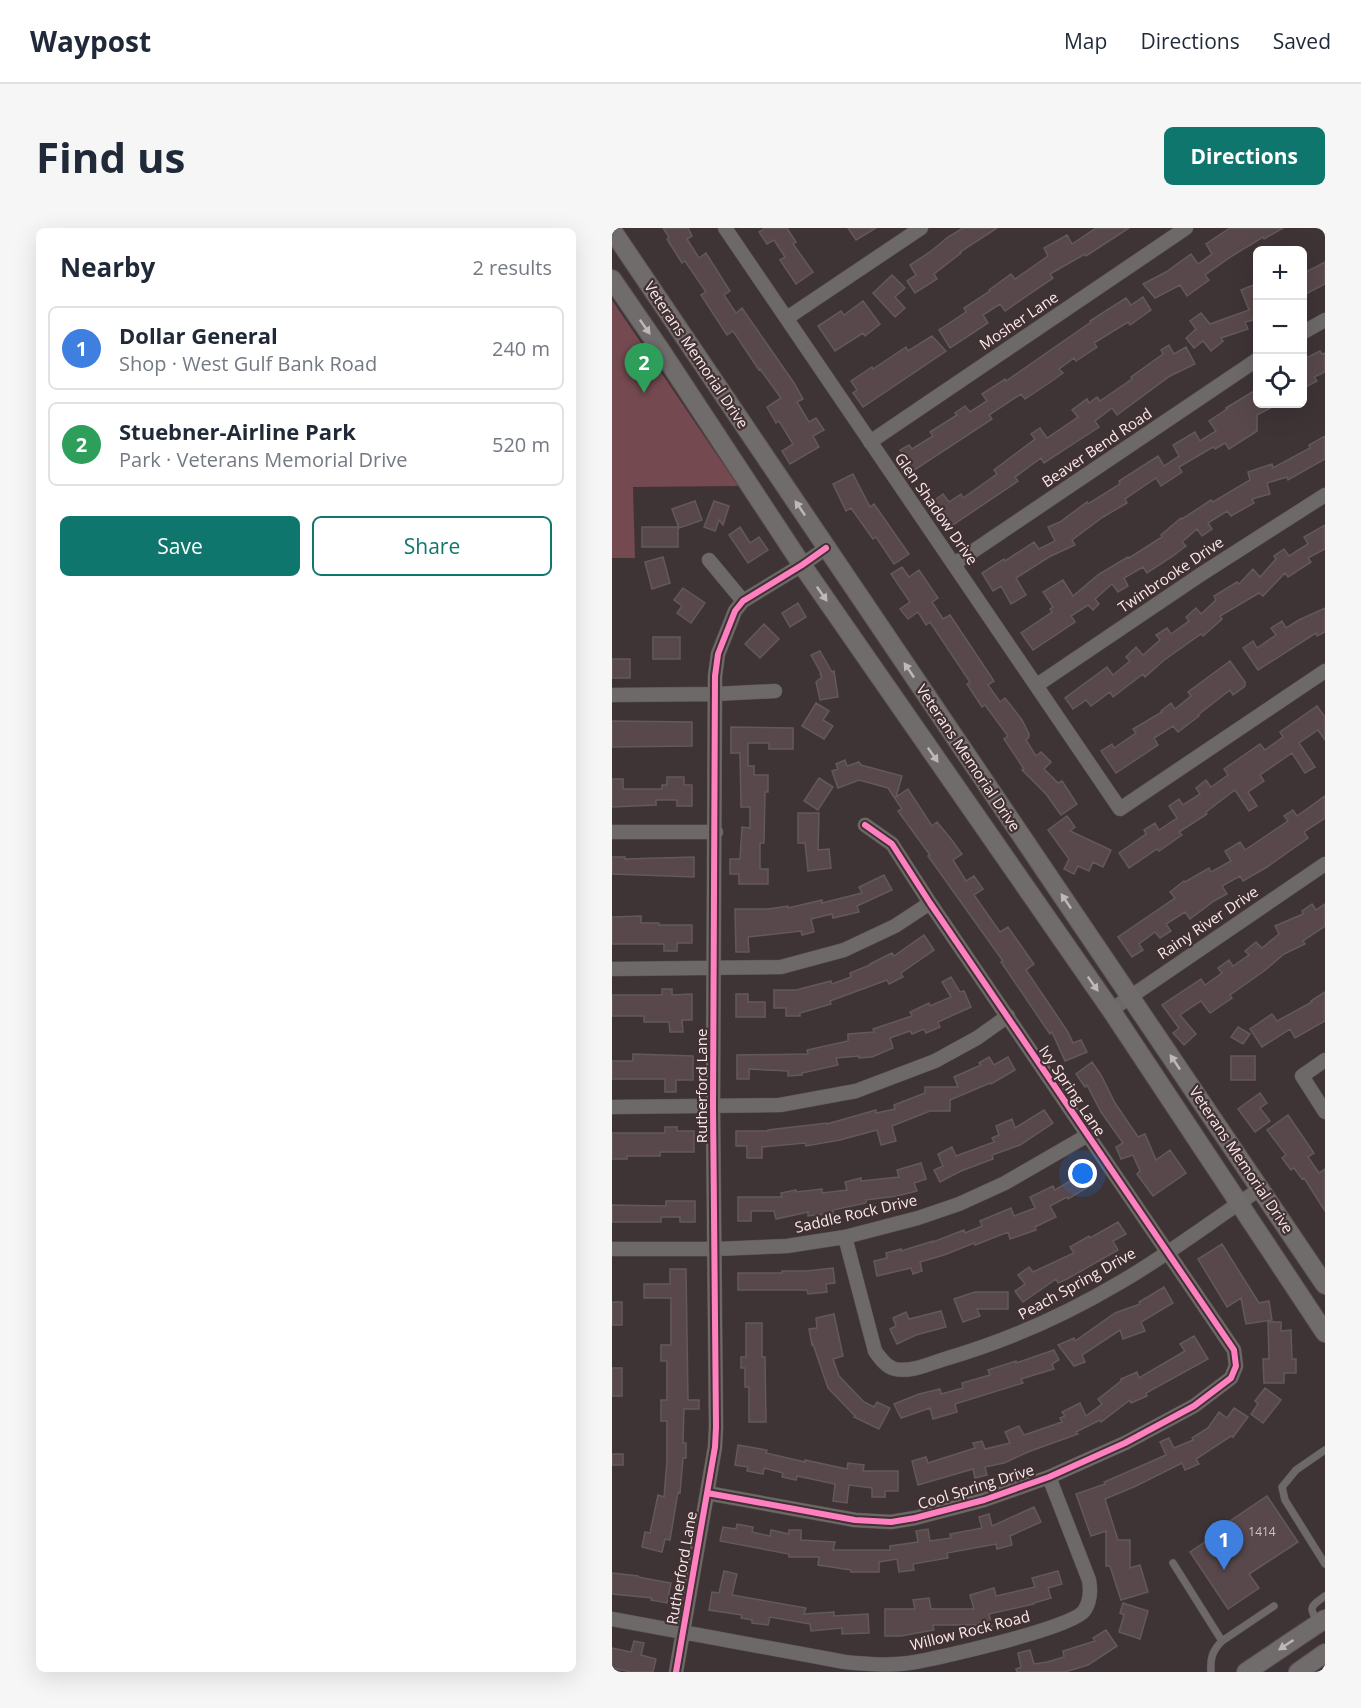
<!DOCTYPE html>
<html lang="en">
<head>
<meta charset="utf-8">
<style>
	:root { --surface:#fff; --page:#f6f6f7; --text:#1f2937; --muted:#747a83; --line:#e0e1e3; --accent:#0f766e }
	body { margin:0; font-family:"Open Sans",sans-serif; background:var(--page); color:var(--text) }
	.controls { position:absolute; right:18px; top:18px; display:grid; overflow:hidden; border-radius:9px; box-shadow:0 6px 24px #0002 }
	.controls button { width:54px; height:54px; display:grid; place-items:center; padding:0; border:0; border-bottom:2px solid var(--line); background:var(--surface); color:var(--text); font:30px sans-serif }
	.you { position:absolute; left:471px; top:946px; width:21px; height:21px; margin:-15px; border:4px solid #fff; border-radius:50%; background:#1a73e8; box-shadow:0 0 0 9px #1a73e833 }
	.badge { display:grid; place-items:center; width:39px; height:39px; border-radius:50%; background:var(--accent); color:#fff; font-size:20px; font-weight:700 }
	.pin { position:absolute; translate:-50% -50px; filter:drop-shadow(0 2px 3px #0008) }
	.pin::after { content:''; position:absolute; top:32px; width:21px; height:18px; background:inherit; clip-path:polygon(0 0,100% 0,50% 100%) }
	.list { margin:0; padding:0; list-style:none }
	h2 { display:flex; justify-content:space-between; align-items:center; height:78px; margin:0; padding:0 24px; font-size:26px }
	h2 small { font-size:20px; font-weight:400; color:var(--muted) }
	.list li { display:grid; grid-template-columns:39px 1fr auto; gap:18px; align-items:center; box-sizing:border-box; height:84px; margin:0 12px 12px; padding:0 12px; border:2px solid var(--line); border-radius:9px }
	.list b { display:block; font-size:22px; white-space:nowrap }
	.list p { margin:0; font-size:20px; white-space:nowrap; color:var(--muted) }
	.list em { font-size:20px; font-style:normal; color:var(--muted) }
	.actions { display:flex; gap:12px; padding:18px 24px }
	.actions a { flex:1; padding:14px 0; border:2px solid var(--accent); border-radius:9px; text-align:center; font-size:21px; color:var(--accent) }
	.actions .main { background:var(--accent); color:#fff }
	.icon { flex:none; width:33px; height:33px; fill:none; stroke:currentColor; stroke-width:2; stroke-linecap:round; stroke-linejoin:round }
	.map { position:relative; flex:none; width:713px; height:1444px; overflow:hidden; border-radius:9px }
	header { display:flex; align-items:center; gap:36px; box-sizing:border-box; height:84px; padding:0 30px; background:var(--surface); border-bottom:2px solid var(--line) }
	header strong { font-size:28px }
	nav { display:flex; gap:33px; margin-inline-start:auto; font-size:21px }
	.intro { display:flex; align-items:center; justify-content:space-between; box-sizing:border-box; height:144px; padding:0 36px }
	h1 { margin:0; font-size:42px }
	.button { padding:15px 27px; border-radius:9px; background:var(--accent); color:#fff; font-size:21px; font-weight:700 }
	main { display:flex; gap:36px; padding:0 36px }
	aside { flex:1; background:var(--surface); border-radius:9px; box-shadow:0 6px 24px #0002 }
	.map>svg:first-child { display:block }
	.green { fill:#744950 }
	.building { fill:#58484b; stroke:#62595b; stroke-width:1.5 }
	.lines { fill:none; stroke-linecap:round; stroke-linejoin:round }
	.service-casing { stroke:#5b5254; stroke-width:8 }
	.minor-casing { stroke:#5b5254; stroke-width:15 }
	.secondary-casing { stroke:#5b5254; stroke-width:20 }
	.service { stroke:#6d6969; stroke-width:7 }
	.minor { stroke:#6d6969; stroke-width:14 }
	.secondary { stroke:#706c6c; stroke-width:18 }
	.cycleway-casing { stroke:#423032; stroke-width:10 }
	.cycleway { stroke:#ff80c0; stroke-width:6 }
	.oneway { fill:#c0b8b8 }
	.labels { text-anchor:middle; stroke-width:4.5; stroke-linejoin:round; paint-order:stroke }
	.number-label { font-size:12px; fill:#cec2c3 }
	.street-label { font-size:15px; fill:#f6eaeb; stroke:#423032 }
</style>
</head>
<body>
<header>
<strong>Waypost</strong>
<nav><a>Map</a><a>Directions</a><a>Saved</a></nav>
</header>
<div class="intro"><h1>Find us</h1><a class="button">Directions</a></div>
<main>
<aside>
<h2>Nearby<small>2 results</small></h2>
<ul class="list">
<li><span class="badge" style="background:#3f7fe0">1</span><div><b>Dollar General</b><p>Shop · West Gulf Bank Road</p></div><em>240 m</em></li>
<li><span class="badge" style="background:#2e9e5b">2</span><div><b>Stuebner-Airline Park</b><p>Park · Veterans Memorial Drive</p></div><em>520 m</em></li>
</ul>
<div class="actions"><a class="main">Save</a><a>Share</a></div>
</aside>
<div class="map">
<svg width="713" height="1444" viewBox="0 0 713 1444">
	<rect width="100%" height="100%" fill="#3e3436"/>
	<!-- green -->
	<path class="green" d="M0,72L126,258L21,259L23,330H0Z"/>
	<!-- building -->
	<path class="building" d="M51,0H76L80,8L75,11L87,30L94,25L118,63L112,67L124,85L130,80L182,155L191,171L185,174L197,194L204,190L212,202L201,208L207,219L178,236L170,223L181,216L167,193L164,195L155,179L169,170L148,141L147,142L121,103L115,107L89,67L94,64L73,33L70,35L55,11L57,9Z
		M153,0H175L184,14L181,16L201,44L184,56L168,32L173,29L162,12L155,16L147,4Z
		M236,0H264L244,12Z
		M351,0H385L348,24L349,25L322,46L325,51L303,65L295,53L304,47L298,37L318,24L336,9Z
		M484,0H517L474,28L473,26L438,46L441,50L393,83L388,76L371,87L376,95L338,120L327,102L354,84L352,80L378,63L377,62L399,46L403,51L436,28L432,20L455,7L460,16Z
		M618,0H671L652,11L651,9L620,28L593,47L597,52L575,68L568,57L543,70L531,56L554,44L579,26L586,36L600,26L594,16Z
		M713,34V56L690,68V46Z
		M280,47L293,60L283,69L293,80L283,89L261,65Z
		M644,56L645,61V102L641,92L633,94L636,101L609,110L611,113L599,123L591,113L582,120L574,110L584,101L578,93L589,85L598,96L637,82L629,62Z
		M531,69L539,82L518,97L516,94L482,115L485,119L464,133L462,130L447,141L451,145L440,153L413,171L409,166L377,187L380,191L301,243L288,222L297,217L300,221L321,208L318,204L345,187L343,185L353,178L358,184L375,173L370,166L393,151L394,153L479,94L478,93L514,70L519,77Z
		M251,73L268,96L253,108L251,105L223,123L206,98L229,83L232,87Z
		M320,108L334,123L251,179L241,165L245,162L239,153L260,139L261,141L294,119L296,123Z
		M557,117L562,126L574,119L583,136L558,148L505,187L500,180L483,193L487,199L478,205L432,235L429,230L403,249L406,253L338,299L320,274L331,266L337,274L349,266L351,270L385,246L382,242L423,211L419,206L428,200L435,210L466,189L460,182L475,171L477,175L485,169L488,173L520,151L519,149L551,126L549,122Z
		M708,123L710,126L713,125V144L702,149L705,153L690,161V132Z
		M645,161V176H666L645,187V203L617,221L613,215L603,221L601,219L567,239L570,244L549,258L544,250L513,271L515,275L491,289L460,312L463,317L437,329L404,350L414,367L399,376L389,358L381,363L370,345L392,331L393,333L422,314L427,321L443,313L436,299L448,294L475,274L476,276L508,256L507,253L546,228L552,238L567,228L561,217L583,204L588,213L604,203L597,193L615,181L614,180Z
		M713,208V231L676,252L675,249L655,255L658,266L640,271L642,275L619,288L615,283L596,295L600,301L590,308L585,301L570,314L574,318L561,328L535,345L531,339L512,350L516,358L506,364L500,356L483,371L487,376L481,382L476,377L459,388L463,394L421,422L409,405L440,384L438,381L441,379L431,364L451,352L461,368L487,346L516,329L517,330L550,309L549,307L569,290L570,291L599,272L601,274L638,252L636,244L660,236L661,240L698,220L697,217Z
		M241,246L258,279L262,276L297,326L282,336L264,309L261,311L239,280L234,283L221,256Z
		M83,273L90,292L67,300L60,281Z
		M102,273L117,278L111,297L107,292L103,303L92,299Z
		M713,297V321L696,330L699,334L676,349L673,345L651,368L647,365L608,388L610,391L591,408L589,406L551,433L533,449L531,446L501,469L498,464L479,478L474,472L461,481L453,470L495,439L501,447L518,433L514,429L524,419L531,427L548,412L544,407L555,400L559,406L577,393L574,389L584,380L589,386L604,372L602,368L625,354L627,356L641,341L648,349L664,331L662,328L672,321L677,328L696,316L692,309Z
		M30,299H66V319H30Z
		M128,299L138,315L147,309L156,322L136,335L117,307Z
		M51,329L58,355L40,361L33,334Z
		M290,339L297,349L307,342L326,370L320,374L331,391L338,387L382,453L376,457L388,474L393,470L410,492L417,506V509L414,512L424,528L429,524L439,534L432,541L446,555L450,553L465,576L449,587L434,566L410,542L412,541L392,511L396,508L373,477L370,479L355,456L358,454L318,394L314,397L306,384L296,391L288,381L298,374L279,346Z
		M71,360L93,375L79,395L65,385L70,378L62,372Z
		M186,375L194,389L178,399L170,385Z
		M713,380V404L705,408L704,405L646,442L631,420L641,413L645,420L664,407L659,400L670,393L674,400L687,392Z
		M152,396L167,411L148,430L133,416Z
		M41,409H68V431H41Z
		M208,423L220,444L222,443L226,469L208,472L204,454L210,449L208,446L209,445L199,427Z
		M0,431H18V450H0Z
		M618,433L633,454V458L621,467L618,462L586,487L587,488L566,504L561,498L542,510L546,517L504,545L489,523L500,516L502,520L524,505L521,501L550,484L549,483L559,475L563,481L579,468L576,464Z
		M204,475L217,483L211,492L221,498L212,511L190,498Z
		M705,478L713,489V512L706,502L687,515L703,539L693,545L680,525L648,547L652,553L636,564L645,578L637,583L623,562L594,584L595,586L567,604L570,607L547,623L545,621L517,640L507,625L534,606L532,602L543,595L547,602L565,590L557,578L567,571L571,577L588,566L584,560L594,552L599,559L616,547L612,541L648,516L653,522L671,509L668,504Z
		M0,493L80,494V518L0,519Z
		M119,499L181,500V521H157V515H136V538H142V547H156V564H153L152,615H148V641H156V656H127V646H118V631H128L130,599L138,600V579H129L128,525H119Z
		M233,532L235,538L247,534L249,537L290,548L284,569L296,561L320,598L325,594L339,611L350,626L341,632L354,653L362,648L371,661L362,667L388,704L396,699L405,712L422,736L414,742L456,804L461,815L469,812L475,824L453,833L440,804L438,806L389,734L391,733L316,628L318,627L286,583L290,581L276,560L247,552L226,560L220,543L226,541L224,536Z
		M55,549H72V557H80V578H65V572H44V577L0,579V551H11V561H50V557H55Z
		M207,550L221,559L206,582L192,573Z
		M713,568V590L692,604L696,610L655,639L631,653L628,648L610,658L615,666L602,673L578,691L573,684L554,696L559,703L548,710L543,704L527,716L531,722L520,729L506,709L563,670L558,664L572,653L573,654L597,640L599,644L619,633L613,623L628,614L633,622L676,593L672,588L681,582L685,588Z
		M186,585H207L206,622L217,621L219,640L196,643L193,615H186Z
		M455,588L463,599L458,603L499,622L491,639L481,634L477,643L466,638L462,646L452,641L457,631L436,602Z
		M0,629H13V631L82,629V649L0,646Z
		M272,647L280,662L245,678L247,684L221,690L220,686L199,691L202,704L190,707L189,703L136,709L137,724H124L123,681H156L176,678V680L210,672V675L250,665L247,659Z
		M700,676L704,682L713,676V698L691,713L693,716L672,726L652,743L618,767L620,770L598,785L589,773L568,787L584,806L572,817L561,805L567,800L550,777L589,751L593,757L610,745L606,740L617,732L621,738L637,727L633,723L644,714L650,720L667,706L663,698L691,686L690,683Z
		M29,688V695H47V697H80V715H65V723H52V716H0V689Z
		M312,707L322,722L289,745L291,749L277,756L275,752L218,773L219,776L188,785V788H174V780H162V762H184L219,753L220,756L239,749L238,745L258,737V736L280,725L282,728Z
		M339,749L348,764L352,763L359,779L326,794L328,799L314,805L312,801L300,806L298,803L278,810L281,820L260,829L247,830V828L224,830L226,837L190,845V847L176,848V843L137,841V851H125V827L196,826L195,822L236,813V806L262,804L261,801L300,788L298,784L317,775L318,778L339,769L330,754Z
		M50,761H60V767L80,766V792H70L71,804H58L57,794H32V788H0V767H50Z
		M713,764V793L683,810L678,801L650,819L638,801L660,786L665,793L700,774L699,773Z
		M124,766H136V774H153V789H124Z
		M626,799L638,806L631,816L619,809Z
		M21,826L81,828V852H64V864H53V851H0V833H21Z
		M619,828H643V852H619Z
		M377,829L382,837L396,829L403,842L379,856L378,855L338,872V883H318L280,898L284,913L269,917L265,902L228,912L194,918L193,915L150,919V930H135V918H124V903H156V902L215,895V896L264,882V885L283,881L282,877L313,865V859H346L342,849L369,837L367,835Z
		M480,834L489,847L503,875L526,909L533,906L544,932L558,922L574,945L541,968L525,946L528,943L521,927L509,931L504,919L511,915L489,884L475,857L473,859L464,846Z
		M648,865L655,875L648,880L658,893L643,904L626,881Z
		M432,882L441,895L408,917L380,927L381,931L349,943L328,954L322,942L331,938L326,926L340,919L344,928L382,914L380,910L387,907L384,898L400,891L403,900Z
		M676,887L702,925L696,929L707,945L713,941V983L692,950L690,951L682,940L679,942L670,930L674,927L655,902Z
		M53,899H65V903H82V924H48V928H15V931H0V905H53Z
		M309,935L314,951L302,955L305,963L285,968L254,972V975L221,982V985L196,988V984L164,991L162,983H139V993H126V969H170L169,965L184,962V964L210,961V965L235,962L233,954L249,950V953L287,949L285,942Z
		M471,939L481,956L456,971L455,969L438,978L444,989L423,999L424,1002L398,1011L396,1004L363,1017L362,1015L332,1027L308,1034L310,1043L301,1046L299,1040L265,1048L262,1033L275,1030L274,1025L289,1021V1023L321,1013V1014L352,1002L353,1005L370,998L368,993L399,980L402,988L423,980L418,969L441,958L443,962L460,952L457,947Z
		M54,973H83V994H68V989H49V994H0V977L54,978Z
		M506,994L514,1006L501,1013L506,1022L455,1051L446,1055L444,1051L411,1074L403,1063L413,1056L406,1047L417,1039L421,1044L462,1025L458,1019L477,1008L478,1010Z
		M610,1016L647,1075L657,1073L660,1092L634,1096L629,1070L615,1079L586,1031Z
		M221,1040L223,1055L214,1056L215,1064L196,1066L195,1062H126V1045H170V1043H194Z
		M58,1041H74L76,1172H87V1181H72L71,1215H74V1230H71L68,1265L66,1264L58,1312L53,1311L50,1324L30,1319L33,1304L38,1305L46,1267L52,1269L55,1232V1193H49V1172H55V1133H49V1117H59V1070H32V1056H58Z
		M552,1059L561,1075L529,1094L533,1103L511,1111L508,1102L470,1127L473,1134L462,1138L446,1117L462,1110L463,1113L503,1085L528,1076L527,1074Z
		M363,1064H396V1081H365L368,1088L351,1094L342,1071Z
		M0,1074H10V1097H0Z
		M329,1083L334,1099L304,1107L285,1116L278,1101L284,1098L281,1090L294,1084L297,1091Z
		M222,1086L231,1128L221,1131L227,1148L252,1174L262,1179L265,1174L278,1180L267,1201L242,1189L243,1188L216,1160L201,1116L200,1117L197,1101L205,1100L204,1090Z
		M656,1094H669V1103L679,1102L680,1131H684V1145H672V1155H652L651,1131H657Z
		M134,1095H150V1129H153L154,1194H137V1159H133V1140H129V1129H134Z
		M582,1108L596,1131L534,1165L535,1168L519,1175L518,1172L489,1194L488,1192L464,1204L466,1206L416,1224L392,1235L373,1239L375,1247L363,1250L361,1241L306,1257L300,1233L314,1229L316,1235L363,1220L361,1215L370,1213L373,1221L398,1215L393,1204L407,1198L412,1207L450,1194L448,1190L453,1188L450,1184L468,1175L474,1188L490,1176L486,1171L509,1153V1151L525,1144L527,1150L573,1123L568,1116Z
		M442,1122L447,1132L440,1136L442,1141L409,1151L411,1155L343,1176L345,1184L321,1191L318,1180L289,1190L282,1176L307,1166L328,1161L329,1166L351,1160L350,1155L378,1147L376,1142L404,1133V1135Z
		M0,1140H10V1168H0Z
		M653,1160L669,1172L651,1195L639,1186L646,1176L643,1173Z
		M622,1180L636,1189L621,1209L619,1208L584,1231L587,1236L573,1242L570,1235L524,1258L493,1271L506,1312H518V1340L528,1337L536,1364L509,1372L498,1338H494V1303L479,1308L464,1266L493,1256L492,1254L554,1227L548,1214L557,1210L562,1220L581,1212L580,1210L596,1200L607,1184L615,1190Z
		M126,1217L155,1222L154,1225L193,1234V1232L235,1241L236,1235L252,1237L251,1243H286V1263H273V1269H260V1260L237,1257L235,1275L221,1273L223,1256L185,1248L184,1252L170,1249L171,1245L152,1240L151,1246L135,1243L136,1239L123,1237Z
		M0,1226H11V1237H0Z
		M655,1268L686,1314L637,1346L647,1360L616,1381L578,1324L617,1298L615,1295Z
		M422,1279L429,1294L398,1308L400,1317L385,1321L384,1316L335,1325L336,1330L301,1336L302,1342L287,1344L285,1331L267,1334V1344H239V1342L206,1337L207,1329H177V1326L108,1313L111,1299L124,1301L125,1296L141,1299L140,1304L158,1308L159,1302L177,1306V1302H189V1312L223,1314L221,1322H278V1318L306,1314L304,1303L316,1301L318,1313L339,1310L338,1306L370,1300L367,1289L377,1286L380,1298Z
		M112,1343L125,1346L120,1367L194,1380L192,1386L222,1384V1388L256,1386L257,1405L230,1406V1400L199,1403L198,1396L158,1389L156,1397L140,1395V1392L129,1390L130,1387L97,1382L100,1364L107,1365Z
		M446,1343L450,1356L436,1360L439,1370L422,1375V1376L377,1386L380,1399L368,1402L366,1397H321L322,1402L289,1408H273V1381H303L301,1372L317,1370L319,1381H362L358,1367L382,1360L384,1368L423,1359L420,1350Z
		M0,1345L26,1348V1349L59,1355L55,1375L39,1372L40,1370L0,1366Z
		M511,1375L536,1383L528,1411L507,1404L512,1387L508,1385Z
		M494,1402L505,1418L476,1437L453,1444H405L404,1441L409,1439L406,1425L418,1422L422,1436L435,1434L452,1429L451,1423L483,1413L481,1410Z
		M22,1413L32,1415L29,1427L44,1431L41,1444H19L0,1440V1420L19,1424Z"/>
	<g class="lines">
		<defs>
			<path id="service" d="M713,1222L684,1242L670,1259L673,1272L713,1336
				M561,1335L610,1413L662,1378
				M707,1395C696,1379 698,1379 713,1368
				M599,1444C598,1431 600,1423 610,1413"/>
			<path id="minor" d="M113,0L508,581L713,443
				M175,90L309,0
				M690,105L713,92
				M258,214L574,0
				M97,332L131,373
				M342,336L646,131
				M425,457L588,347L713,267
				M0,467L103,466L163,463
				M0,604H104
				M0,741L169,739L232,722L283,698L318,675
				M499,782L713,636
				M713,832L690,848L713,884
				M0,879L168,877L244,863L323,833L365,810L396,788
				M233,1009L263,1123C268,1130 274,1139 283,1141C300,1145 321,1134 336,1130C397,1112 453,1087 507,1055C556,1027 601,992 648,961
				M0,1021H104L175,1018L233,1009L306,990L347,976L393,955L476,907
				M95,1265L243,1292L279,1294L303,1290L372,1272L437,1249L513,1215L582,1178L619,1150L624,1138L622,1122L318,675L280,616L253,597
				M0,1391L233,1434C254,1436 276,1438 297,1435C324,1431 460,1400 472,1383C479,1373 479,1363 477,1352L437,1249
				M64,1444L103,1219L104,1199L101,878L103,448L106,426L123,383L131,373L190,337L214,320"/>
			<path id="secondary" d="M0,2L713,1057
				M0,51L48,121L190,337L499,782L713,1105
				M634,1444L713,1391
				M686,1444L713,1425"/>
		</defs>
		<!-- service casing -->
		<use href="#service" class="service-casing"/>
		<!-- minor casing -->
		<use href="#minor" class="minor-casing"/>
		<!-- secondary casing -->
		<use href="#secondary" class="secondary-casing"/>
		<!-- service -->
		<use href="#service" class="service"/>
		<!-- minor -->
		<use href="#minor" class="minor"/>
		<!-- secondary -->
		<use href="#secondary" class="secondary"/>
		<defs>
			<path id="cycleway" d="M95,1265L243,1292L279,1294L303,1290L372,1272L437,1249L513,1215L582,1178L619,1150L624,1138L622,1122L318,675L280,616L253,597
				M64,1444L103,1219L104,1199L101,878L103,448L106,426L123,383L131,373L190,337L214,320"/>
		</defs>
		<!-- cycleway casing -->
		<use href="#cycleway" class="cycleway-casing"/>
		<!-- cycleway -->
		<use href="#cycleway" class="cycleway"/>
	</g>
	<!-- one-way arrows -->
	<defs><path id="oneway-solid" d="M-6-.8H1V-3.2L6.5 0L1 3.2V.8H-6Z" transform="scale(1.5)"/></defs>
	<g class="oneway">
		<use href="#oneway-solid" transform="translate(33 99) rotate(55)"/>
		<use href="#oneway-solid" transform="translate(188 280) rotate(-124)"/>
		<use href="#oneway-solid" transform="translate(210 366) rotate(55)"/>
		<use href="#oneway-solid" transform="translate(297 442) rotate(-124)"/>
		<use href="#oneway-solid" transform="translate(321 527) rotate(55)"/>
		<use href="#oneway-solid" transform="translate(454 673) rotate(-124)"/>
		<use href="#oneway-solid" transform="translate(481 756) rotate(55)"/>
		<use href="#oneway-solid" transform="translate(563 834) rotate(-124)"/>
		<use href="#oneway-solid" transform="translate(674 1417) rotate(146)"/>
	</g>
	<g class="labels">
		<!-- number labels -->
		<g class="number-label">
			<text x="650" y="1308">1414</text>
		</g>
		<!-- street labels -->
		<g class="street-label">
			<text transform="translate(407 93) rotate(-34)" y="5">Mosher Lane</text>
			<text transform="translate(84 127) rotate(56)" y="5">Veterans Memorial Drive</text>
			<text transform="translate(485 220) rotate(-34)" y="5">Beaver Bend Road</text>
			<text transform="translate(324 281) rotate(55)" y="5">Glen Shadow Drive</text>
			<text transform="translate(559 347) rotate(-34)" y="5">Twinbrooke Drive</text>
			<text transform="translate(356 530) rotate(56)" y="5">Veterans Memorial Drive</text>
			<text transform="translate(596 695) rotate(-34)" y="5">Rainy River Drive</text>
			<text transform="translate(90 858) rotate(-90)" y="5">Rutherford Lane</text>
			<text transform="translate(460 863) rotate(56)" y="5">Ivy Spring Lane</text>
			<text transform="translate(629 932) rotate(56)" y="5">Veterans Memorial Drive</text>
			<text transform="translate(244 986) rotate(-13)" y="5">Saddle Rock Drive</text>
			<text transform="translate(465 1056) rotate(-29)" y="5">Peach Spring Drive</text>
			<text transform="translate(364 1259) rotate(-17)" y="5">Cool Spring Drive</text>
			<text transform="translate(70 1340) rotate(-80)" y="5">Rutherford Lane</text>
			<text transform="translate(358 1403) rotate(-14)" y="5">Willow Rock Road</text>
		</g>
	</g>
</svg>
<div class="controls">
<button>+</button>
<button>−</button>
<button><svg class="icon" aria-label="locate" viewBox="0 0 24 24"><circle cx="12" cy="12" r="6"/><path d="M12 2v4M12 18v4M2 12h4M18 12h4"/></svg></button>
</div>
<div class="you"></div>
<div class="pin badge" style="left:612px;top:1342px;background:#3f7fe0">1</div>
<div class="pin badge" style="left:32px;top:165px;background:#2e9e5b">2</div>
</div>
</main>
</body>
</html>
